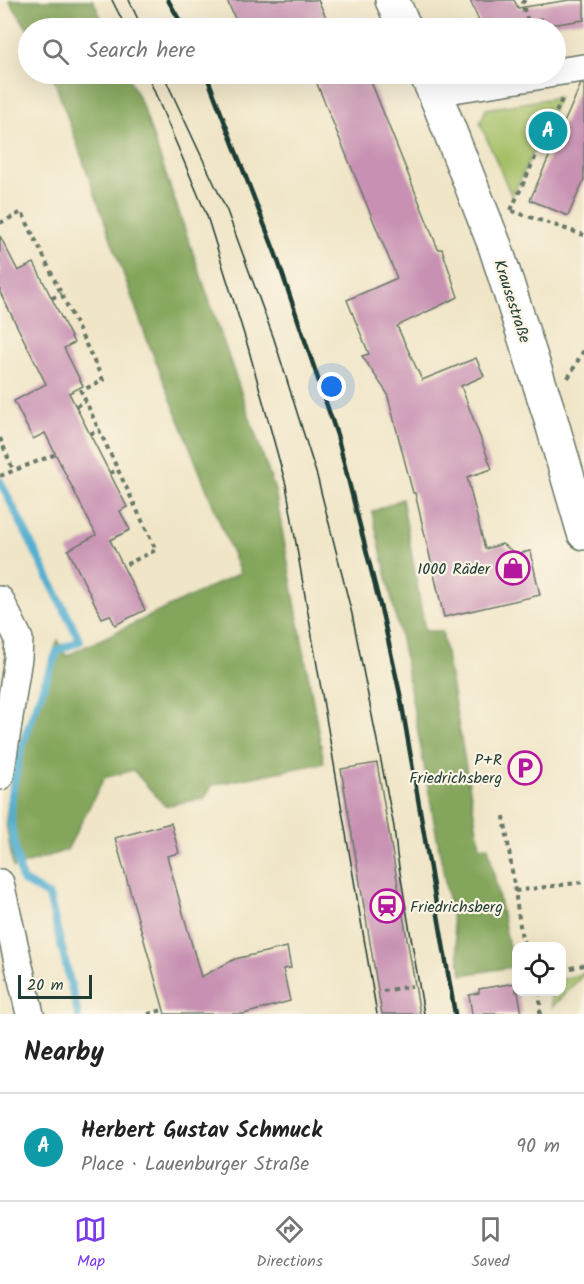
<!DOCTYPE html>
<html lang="en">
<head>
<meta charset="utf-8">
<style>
	:root { --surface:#fff; --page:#f2f2f2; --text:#222; --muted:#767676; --line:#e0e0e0; --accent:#7c3aed }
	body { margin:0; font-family:Kalam,sans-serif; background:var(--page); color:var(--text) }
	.controls { position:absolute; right:18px; bottom:18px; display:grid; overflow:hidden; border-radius:12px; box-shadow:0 6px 24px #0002 }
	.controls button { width:54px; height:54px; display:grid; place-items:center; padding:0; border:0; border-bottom:2px solid var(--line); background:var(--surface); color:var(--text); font:30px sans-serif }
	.scale { position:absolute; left:18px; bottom:15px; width:74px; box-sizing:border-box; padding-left:6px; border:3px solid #1f3d34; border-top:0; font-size:16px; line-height:21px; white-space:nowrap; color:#1f3d34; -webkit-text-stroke:4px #fcf5e5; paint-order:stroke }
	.you { position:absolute; left:332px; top:387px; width:21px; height:21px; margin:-15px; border:4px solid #fff; border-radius:50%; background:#1a73e8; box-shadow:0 0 0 9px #1a73e833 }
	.badge { display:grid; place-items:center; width:39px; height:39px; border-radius:50%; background:var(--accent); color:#fff; font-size:20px; font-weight:700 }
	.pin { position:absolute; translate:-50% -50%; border:3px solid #fff; box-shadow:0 2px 6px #0006 }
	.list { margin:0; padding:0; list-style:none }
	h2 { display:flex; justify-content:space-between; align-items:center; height:78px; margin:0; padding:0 24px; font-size:26px }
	h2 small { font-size:20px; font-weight:400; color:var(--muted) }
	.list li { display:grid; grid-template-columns:39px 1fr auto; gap:18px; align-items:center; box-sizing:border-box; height:108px; padding:0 24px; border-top:2px solid var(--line) }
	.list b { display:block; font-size:22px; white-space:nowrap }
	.list p { margin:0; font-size:20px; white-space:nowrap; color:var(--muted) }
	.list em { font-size:20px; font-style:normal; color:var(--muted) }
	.icon { flex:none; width:33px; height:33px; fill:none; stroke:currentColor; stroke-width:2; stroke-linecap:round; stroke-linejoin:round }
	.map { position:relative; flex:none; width:584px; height:1014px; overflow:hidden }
	.search { position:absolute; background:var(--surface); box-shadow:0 6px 24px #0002; left:18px; right:18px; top:18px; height:66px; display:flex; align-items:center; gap:15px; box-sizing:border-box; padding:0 21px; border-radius:33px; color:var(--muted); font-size:22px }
	.sheet { height:186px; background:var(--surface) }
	nav { display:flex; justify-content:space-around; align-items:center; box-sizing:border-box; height:84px; border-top:2px solid var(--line); background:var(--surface); font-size:16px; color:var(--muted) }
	nav a { display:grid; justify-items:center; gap:3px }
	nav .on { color:var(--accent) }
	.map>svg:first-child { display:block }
	.green { fill:#a5c067; stroke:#627e4e; stroke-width:1.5 }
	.forest { fill:#84a65c; stroke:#527248; stroke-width:1.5 }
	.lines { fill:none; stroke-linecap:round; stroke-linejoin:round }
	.stream { stroke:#52afd0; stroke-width:8 }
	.building { fill:#c891b3 }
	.minor-casing { stroke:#687867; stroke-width:30 }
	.major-casing { stroke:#687867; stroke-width:36 }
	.path { stroke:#687867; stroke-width:4; stroke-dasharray:4.5 4.5; stroke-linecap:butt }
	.minor { stroke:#fff; stroke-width:27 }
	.major { stroke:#fff; stroke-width:33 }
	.tram { stroke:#1f3d34; stroke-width:1.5 }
	.rail { stroke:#1f3d34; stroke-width:4.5 }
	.labels { text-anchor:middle; stroke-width:4.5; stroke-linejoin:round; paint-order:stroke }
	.street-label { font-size:16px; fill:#1f3d34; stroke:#fcf5e5 }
	.poi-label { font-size:16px; fill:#1f3d34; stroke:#fcf5e5; text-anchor:end }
</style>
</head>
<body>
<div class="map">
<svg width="584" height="1014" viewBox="0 0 584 1014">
	<rect width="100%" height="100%" fill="#fcf5e5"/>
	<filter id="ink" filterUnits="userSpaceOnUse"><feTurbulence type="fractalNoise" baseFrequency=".0167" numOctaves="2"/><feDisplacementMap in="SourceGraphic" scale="12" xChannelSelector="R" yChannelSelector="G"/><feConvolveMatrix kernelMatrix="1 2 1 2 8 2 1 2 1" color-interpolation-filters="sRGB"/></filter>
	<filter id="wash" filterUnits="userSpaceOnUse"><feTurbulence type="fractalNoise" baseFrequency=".008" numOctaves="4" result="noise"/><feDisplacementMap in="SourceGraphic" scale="24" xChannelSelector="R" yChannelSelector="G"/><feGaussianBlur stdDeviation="1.35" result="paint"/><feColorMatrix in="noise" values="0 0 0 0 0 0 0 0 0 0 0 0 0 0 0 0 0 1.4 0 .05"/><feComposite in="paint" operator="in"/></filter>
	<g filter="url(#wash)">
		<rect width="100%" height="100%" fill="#f0e5c7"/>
		<!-- green -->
		<path class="green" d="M559,97L512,197L480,123L486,109Z
			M584,973V974L552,1007L550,992H562V979Z"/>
		<!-- forest -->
		<path class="forest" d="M9,0H93L106,28H28V30Z
			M52,74H127L142,105L275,491L324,763L212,785L205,798L165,806L133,770L104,778L67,850L13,868L6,821L12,769L58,640L66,656L240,573L145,334Z
			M402,499L425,631H442L480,847L488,846L513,967L462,975L402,644L372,512Z"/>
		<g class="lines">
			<!-- stream -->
			<path class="stream" d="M0,481L80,641L58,650C38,701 9,766 11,820C12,841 18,860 22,880L49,896L78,1014"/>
		</g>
		<g id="blocks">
			<!-- building -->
			<path class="building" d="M227,0H318L331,28H239Z
				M470,0H514L518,8L570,0H584V20L542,26L541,18L517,28H482Z
				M313,74H368L438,249H442L458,297L397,326L422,380L476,358L484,376L461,386L492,469L467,477L485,549L502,544L517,554L530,551L540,595L444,617L415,493H413L387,393L362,356L369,354L347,300L397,278Z
				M581,84H584V180L568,216L530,200Z
				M0,236L18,271L34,263L74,343L64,348L83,386L69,393L127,507L120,511L130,530L110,540L145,610L115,625L110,615L102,618L68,550L96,535L45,433L33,439L14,401L46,384L0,292Z
				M377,763L420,1014H382L341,769Z
				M171,823L179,853L167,856L201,977L235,959L287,947L291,968L283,969L290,1001L244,1014H165L115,838Z
				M516,983V992H518L522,1014H472L469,995L479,993V989Z"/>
		</g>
	</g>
	<g filter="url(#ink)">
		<use href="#blocks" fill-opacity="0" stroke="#687867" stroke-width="1.5"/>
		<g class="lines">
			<defs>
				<path id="minor" d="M556,72L584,68
					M434,92L549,74
					M0,600L19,639L18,658L0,776
					M0,883L30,1014"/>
				<path id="major" d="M392,0L405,28
					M426,74L438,101L495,246L549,413L584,533"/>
			</defs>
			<!-- minor casing -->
			<use href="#minor" class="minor-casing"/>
			<!-- major casing -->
			<use href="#major" class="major-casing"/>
			<!-- path -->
			<path class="path" d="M525,0L522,3L530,28
				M511,210L563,97
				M512,211L584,235
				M0,223L22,212L103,380L81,391L99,430
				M52,298L62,294
				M568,378L584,350
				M76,406L86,401
				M90,434L99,430L156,550L123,566
				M0,438L13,470
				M110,473L118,470
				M0,476L56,454
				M504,816L522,939L526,946
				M515,891L584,882
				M562,970L584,965
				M383,991L412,986
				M148,1014L163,1010
				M540,1014V992"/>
			<!-- minor -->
			<use href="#minor" class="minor"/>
			<!-- major -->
			<use href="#major" class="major"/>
			<!-- tram -->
			<path class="tram" d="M112,0L126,28
				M129,0L142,28
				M147,74L207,216L248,347L286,485L377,1014
				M163,74L227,211L274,339L317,476L352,614L394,827L397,855L424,1014"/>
			<!-- rail -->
			<path class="rail" d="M168,0L184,28
				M206,74L276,255L337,435L383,617L400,694L455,1014"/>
		</g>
	</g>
	<!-- icons -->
	<defs>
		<symbol id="shop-ring" viewBox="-11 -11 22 22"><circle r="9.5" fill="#fcf5e5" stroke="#b5179e" stroke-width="1.5"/><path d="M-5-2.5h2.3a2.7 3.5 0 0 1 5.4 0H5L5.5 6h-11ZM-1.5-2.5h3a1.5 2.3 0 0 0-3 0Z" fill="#b5179e"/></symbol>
		<symbol id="parking-ring" viewBox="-11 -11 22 22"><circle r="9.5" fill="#fcf5e5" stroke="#b5179e" stroke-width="1.5"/><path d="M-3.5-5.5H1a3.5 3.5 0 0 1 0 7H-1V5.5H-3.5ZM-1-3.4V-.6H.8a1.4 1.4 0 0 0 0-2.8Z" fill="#b5179e"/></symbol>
		<symbol id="station-ring" viewBox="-11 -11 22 22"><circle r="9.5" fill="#fcf5e5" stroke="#b5179e" stroke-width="1.5"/><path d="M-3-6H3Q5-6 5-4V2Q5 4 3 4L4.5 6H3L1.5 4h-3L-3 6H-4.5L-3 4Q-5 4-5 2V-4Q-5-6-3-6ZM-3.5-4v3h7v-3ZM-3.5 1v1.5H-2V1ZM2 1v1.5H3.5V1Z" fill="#b5179e"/></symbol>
	</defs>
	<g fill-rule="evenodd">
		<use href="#shop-ring" x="494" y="549" width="38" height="38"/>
		<use href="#parking-ring" x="506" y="749" width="38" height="38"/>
		<use href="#station-ring" x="368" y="887" width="38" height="38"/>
	</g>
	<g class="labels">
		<!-- street labels -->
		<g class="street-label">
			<text transform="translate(513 301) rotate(72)" y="6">Krausestraße</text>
		</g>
		<!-- poi labels -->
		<g class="poi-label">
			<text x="490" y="574">1000 Räder</text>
			<text x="502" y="765">P+R<tspan x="502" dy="18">Friedrichsberg</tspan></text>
			<text x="410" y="912" text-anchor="start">Friedrichsberg</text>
		</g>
	</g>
</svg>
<div class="controls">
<button><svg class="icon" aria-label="locate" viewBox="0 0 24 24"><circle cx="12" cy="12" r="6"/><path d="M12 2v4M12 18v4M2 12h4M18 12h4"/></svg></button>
</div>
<div class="scale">20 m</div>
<div class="you"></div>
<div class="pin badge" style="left:548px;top:131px;background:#0f9aa8">A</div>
<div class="search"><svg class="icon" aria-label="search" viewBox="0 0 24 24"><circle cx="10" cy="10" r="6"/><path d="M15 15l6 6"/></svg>Search here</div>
</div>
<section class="sheet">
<h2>Nearby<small></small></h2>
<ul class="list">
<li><span class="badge" style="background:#0f9aa8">A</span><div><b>Herbert Gustav Schmuck</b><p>Place · Lauenburger Straße</p></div><em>90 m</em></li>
</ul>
</section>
<nav>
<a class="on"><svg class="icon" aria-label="map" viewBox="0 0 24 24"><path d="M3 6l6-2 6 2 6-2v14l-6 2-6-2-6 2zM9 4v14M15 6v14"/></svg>Map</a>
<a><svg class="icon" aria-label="directions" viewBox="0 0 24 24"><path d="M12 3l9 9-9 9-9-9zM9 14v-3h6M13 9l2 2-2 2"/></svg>Directions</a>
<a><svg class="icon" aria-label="saved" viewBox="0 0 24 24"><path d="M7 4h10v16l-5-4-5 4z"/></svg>Saved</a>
</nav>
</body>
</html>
